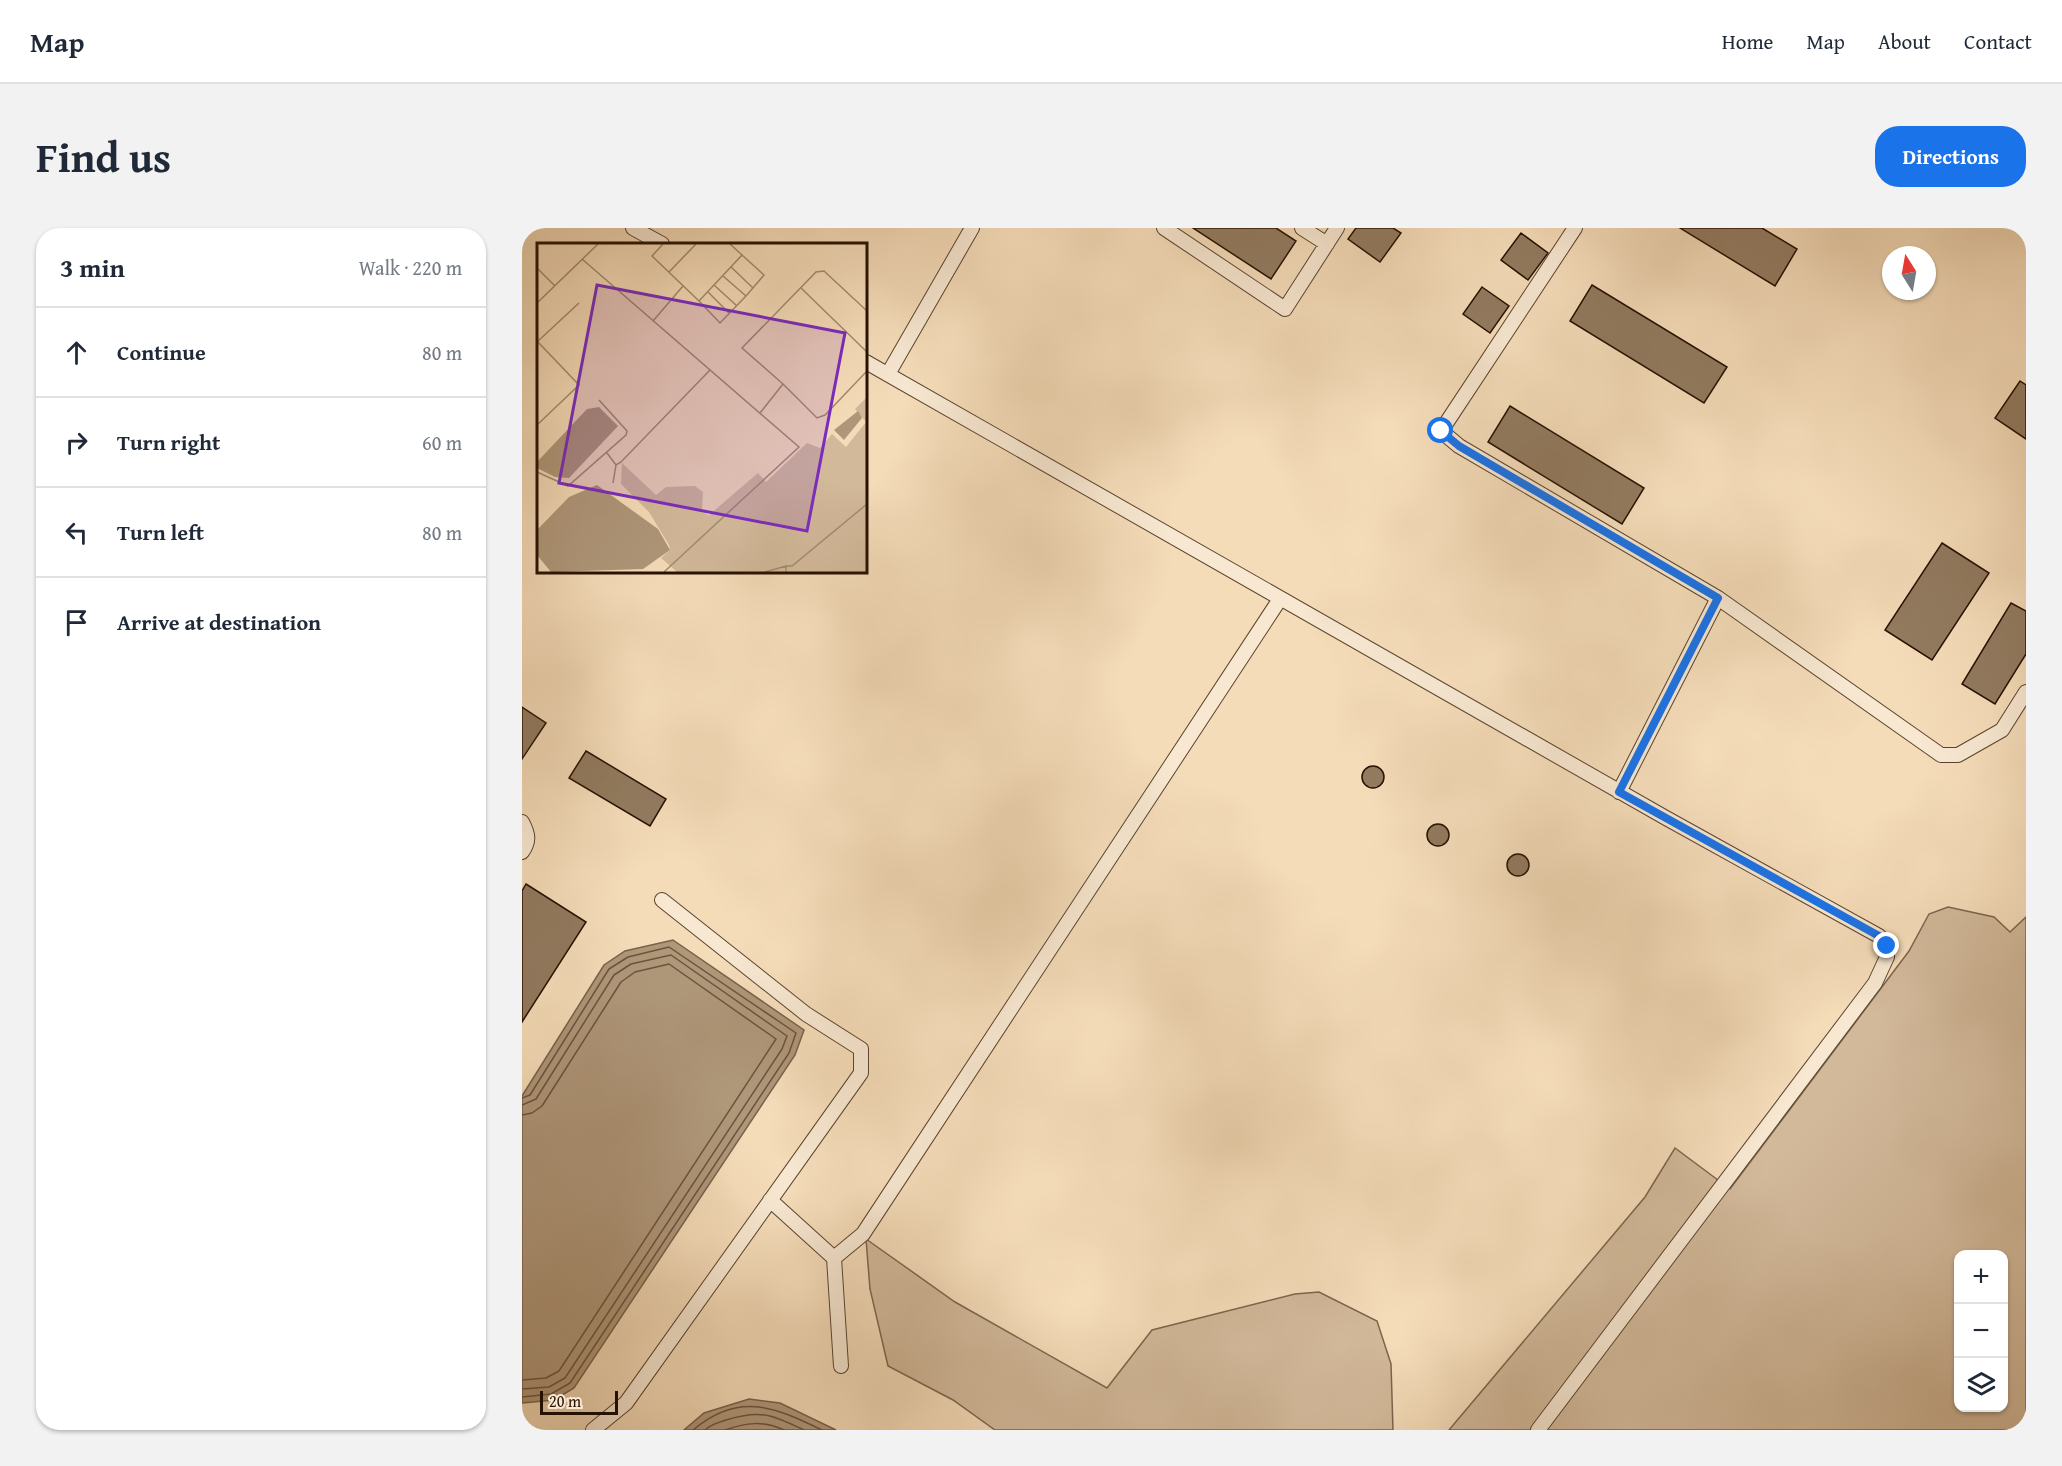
<!DOCTYPE html>
<html lang="en">
<head>
<meta charset="utf-8">
<style>
	:root { --surface:#fff; --page:#f2f2f3; --text:#1f2937; --muted:#747a83; --line:#e0e1e3; --accent:#1a73e8 }
	body { margin:0; font-family:"Gentium Book Plus",serif; background:var(--page); color:var(--text) }
	.controls { position:absolute; right:18px; bottom:18px; display:grid; overflow:hidden; border-radius:12px; box-shadow:0 2px 4px #0004 }
	.controls button { width:54px; height:54px; display:grid; place-items:center; padding:0; border:0; border-bottom:2px solid var(--line); background:var(--surface); color:var(--text); font:30px sans-serif }
	.compass { position:absolute; left:1360px; top:18px; width:54px; height:54px; border-radius:50%; background:var(--surface); box-shadow:0 2px 4px #0004; rotate:349deg }
	.scale { position:absolute; left:18px; bottom:15px; width:78px; box-sizing:border-box; padding-left:6px; border:3px solid #271100; border-top:0; font-size:16px; line-height:21px; white-space:nowrap; color:#271100; -webkit-text-stroke:4px #f8e8d2; paint-order:stroke }
	.stop { position:absolute; width:18px; height:18px; margin:-14px; border:4px solid #1a73e8; border-radius:50%; background:#fff }
	.stop.end { background:#1a73e8; border-color:#fff; box-shadow:0 2px 6px #0008 }
	.list { margin:0; padding:0; list-style:none }
	h2 { display:flex; justify-content:space-between; align-items:center; height:78px; margin:0; padding:0 24px; font-size:26px }
	h2 small { font-size:20px; font-weight:400; color:var(--muted) }
	.list li { display:grid; grid-template-columns:39px 1fr auto; gap:18px; align-items:center; box-sizing:border-box; height:90px; padding:0 24px; border-top:2px solid var(--line) }
	.list b { display:block; font-size:22px; white-space:nowrap }
	.list em { font-size:20px; font-style:normal; color:var(--muted) }
	.icon { flex:none; width:33px; height:33px; fill:none; stroke:currentColor; stroke-width:2; stroke-linecap:round; stroke-linejoin:round }
	.map { position:relative; flex:none; width:1504px; height:1202px; overflow:hidden; border-radius:24px }
	header { display:flex; align-items:center; gap:36px; box-sizing:border-box; height:84px; padding:0 30px; background:var(--surface); border-bottom:2px solid var(--line) }
	header strong { font-size:28px }
	nav { display:flex; gap:33px; margin-inline-start:auto; font-size:21px }
	.intro { display:flex; align-items:center; justify-content:space-between; box-sizing:border-box; height:144px; padding:0 36px }
	h1 { margin:0; font-size:42px }
	.button { padding:15px 27px; border-radius:24px; background:var(--accent); color:#fff; font-size:21px; font-weight:700 }
	main { display:flex; gap:36px; padding:0 36px }
	aside { flex:1; background:var(--surface); border-radius:24px; box-shadow:0 2px 4px #0004 }
	.map>svg:first-child { display:block }
	.green { fill:#d2b99a; stroke:#7c654d; stroke-width:1.5; fill-rule:evenodd }
	.water { fill:#af977a; stroke:#796149; stroke-width:1.5 }
	.lines { fill:none; stroke-linecap:round; stroke-linejoin:round }
	.shore { stroke:#6b543d; stroke-width:1.5 }
	.building { fill:#927b60; stroke:#271100; stroke-width:1.5 }
	.service-casing { stroke:#5a442e; stroke-width:16 }
	.service { stroke:#f8e8d2; stroke-width:14 }
	.route { stroke:#1a73e8; stroke-width:8 }
	.inset-road { fill:none; stroke:#a38b6f; stroke-width:1.5 }
	.view { fill:#7b2cbf; fill-opacity:0.15; stroke:#7b2cbf; stroke-width:3 }
	.inset-edge { fill:none; stroke:#271100; stroke-width:3 }
</style>
</head>
<body>
<header>
<strong>Map</strong>
<nav><a>Home</a><a>Map</a><a>About</a><a>Contact</a></nav>
</header>
<div class="intro"><h1>Find us</h1><a class="button">Directions</a></div>
<main>
<aside>
<h2>3 min<small>Walk · 220 m</small></h2>
<ul class="list">
<li><svg class="icon" aria-label="ahead" viewBox="0 0 24 24"><path d="M12 20V5M6 11l6-6 6 6"/></svg><div><b>Continue</b></div><em>80 m</em></li>
<li><svg class="icon" aria-label="right" viewBox="0 0 24 24"><path d="M7 20v-9h11M14 6l5 5-5 5"/></svg><div><b>Turn right</b></div><em>60 m</em></li>
<li><svg class="icon" aria-label="left" viewBox="0 0 24 24"><path d="M17 20v-9H6M10 6l-5 5 5 5"/></svg><div><b>Turn left</b></div><em>80 m</em></li>
<li><svg class="icon" aria-label="arrive" viewBox="0 0 24 24"><path d="M6 21V4h12l-3 4 3 4H6"/></svg><div><b>Arrive at destination</b></div></li>
</ul>
</aside>
<div class="map">
<svg width="1504" height="1202" viewBox="0 0 1504 1202">
	<rect width="100%" height="100%" fill="#f5dcb9"/>
	<filter id="stains"><feTurbulence type="fractalNoise" baseFrequency=".00333" numOctaves="4"/><feColorMatrix values="0 0 0 0 .2 0 0 0 0 .09 0 0 0 0 .02 0 0 0 .5 -.17"/></filter>
	<radialGradient id="worn" r=".72"><stop offset=".6" stop-color="#630" stop-opacity="0"/><stop offset="1" stop-color="#630" stop-opacity=".3"/></radialGradient>
	<!-- green -->
	<path class="green" d="M1426,679L1472,689L1488,704L1504,689V1202H927L1123,969L1153,920L1208,961L1387,723L1407,686ZM1436,1026H1482V1180H1436Z
		M344,1011L433,1074L585,1160L630,1102L773,1066L797,1064L855,1093L869,1136L871,1202H473L431,1172L366,1138L348,1061Z"/>
	<!-- water -->
	<path class="water" d="M151,712L282,802L273,827L52,1160L32,1172L0,1175V868L82,737L103,723Z
		M227,1171L258,1175L314,1202H162L182,1185Z"/>
	<g class="lines">
		<!-- shore -->
		<path class="shore" d="M0,870L8,867L87,741L106,729L147,719L274,805L267,825L48,1155L29,1166L0,1169
			M0,877L14,871L92,747L109,736L149,727L265,808L260,821L43,1150L27,1159L0,1161
			M0,887L10,885L20,878L99,754L113,744L147,736L254,811L37,1143L24,1150L0,1152
			M171,1202C217,1163 252,1179 300,1202
			M183,1202C189,1196 196,1195 204,1192C239,1181 250,1187 282,1202
			M203,1202C224,1195 240,1192 262,1202"/>
	</g>
	<!-- building -->
	<path class="building" d="M671,0H754L774,13L749,51Z
		M834,0H871L879,5L858,34L826,11Z
		M1158,0H1240L1275,21L1253,58Z
		M999,5L1026,25L1006,52L979,32Z
		M1070,57L1205,139L1182,175L1048,93Z
		M960,59L987,78L968,105L941,86Z
		M1498,153L1504,157V211L1473,190Z
		M988,178L1122,260L1100,296L966,214Z
		M1420,315L1467,345L1410,432L1363,402Z
		M1489,375L1504,383V426L1473,476L1440,456Z
		M0,479L24,495L0,531Z
		M64,523L144,571L128,598L47,550Z
		M840 549a11 11 0 1 1 22 0a11 11 0 1 1-22 0Z
		M905 607a11 11 0 1 1 22 0a11 11 0 1 1-22 0Z
		M985 637a11 11 0 1 1 22 0a11 11 0 1 1-22 0Z
		M4,656L64,694L0,794V663Z"/>
	<g class="lines">
		<defs>
			<path id="service" d="M111,0L140,16
				M642,0L763,81L815,0
				M780,0L805,16
				M1053,0L919,203L937,218L1196,370L1097,564
				M344,134L1144,590L1357,708L1365,718V729L1353,755L1016,1202
				M366,146L450,0
				M1196,370L1419,527H1436L1480,502L1504,464
				M0,594C6,605 8,613 0,624
				M248,972L312,1030L341,1006L758,371
				M312,1030L319,1138
				M71,1202L104,1175L339,845V821L284,786L140,672"/>
		</defs>
		<!-- service casing -->
		<use href="#service" class="service-casing"/>
		<!-- service -->
		<use href="#service" class="service"/>
	</g>
	<g class="lines">
		<!-- route -->
		<path class="route" d="M919,203L937,218L1196,370L1097,564L1357,708L1365,718"/>
	</g>
	<!-- overview -->
	<g transform="translate(15 15)">
		<rect width="330" height="330" fill="#f5dcb9"/>
		<path d="M330,154V329H140L124,315L133,307L132,302L112,269L84,241L85,220L119,252L129,244L158,243L166,249L165,268L172,272L221,230L229,239L270,200L283,205L295,191L309,204L329,179L318,166Z" fill="#d2b99a"/>
		<path d="M62,164L81,183L32,235L18,234L0,225V219L50,166ZM321,168L325,175L307,197L297,187ZM60,242L121,286L133,307L106,326L14,329L0,312V287L32,254Z" fill="#af977a"/>
		<path class="inset-road" d="M126,1L115,13L162,58L205,12L193,1M45,16L262,204L127,329M194,24L216,45M0,25L18,43M132,29L159,1M186,33L209,53M177,42L200,63M264,45L330,109M171,49L192,70M162,58L183,80L209,53L227,32L205,12M0,60L61,1M116,78L146,43M0,98L42,142L0,182M0,99L42,60M246,141L280,175L288,172L330,128M223,170L246,141L205,105L279,29L287,28L330,68M70,210L79,222L84,219L173,127M0,229L31,243L89,192L90,188L62,157M76,240L79,222M249,323H255L330,261M228,329L249,323V329"/>
		<path class="view" d="M60,42L308,90L270,288L22,240Z"/>
		<rect width="330" height="330" class="inset-edge"/>
	</g>
	<rect width="100%" height="100%" filter="url(#stains)"/>
	<rect width="100%" height="100%" fill="url(#worn)"/>
</svg>
<div class="controls">
<button>+</button>
<button>−</button>
<button><svg class="icon" aria-label="layers" viewBox="0 0 24 24"><path d="M12 4l9 5-9 5-9-5zM3 14l9 5 9-5"/></svg></button>
</div>
<svg class="compass" viewBox="-18 -18 36 36"><path d="M0-13l5 13h-10z" fill="#e53935"/><path d="M0 13l5-13h-10z" fill="#747a83"/></svg>
<div class="scale">20 m</div>
<div class="stop" style="left:919px;top:203px"></div>
<div class="stop end" style="left:1365px;top:718px"></div>
</div>
</main>
</body>
</html>
